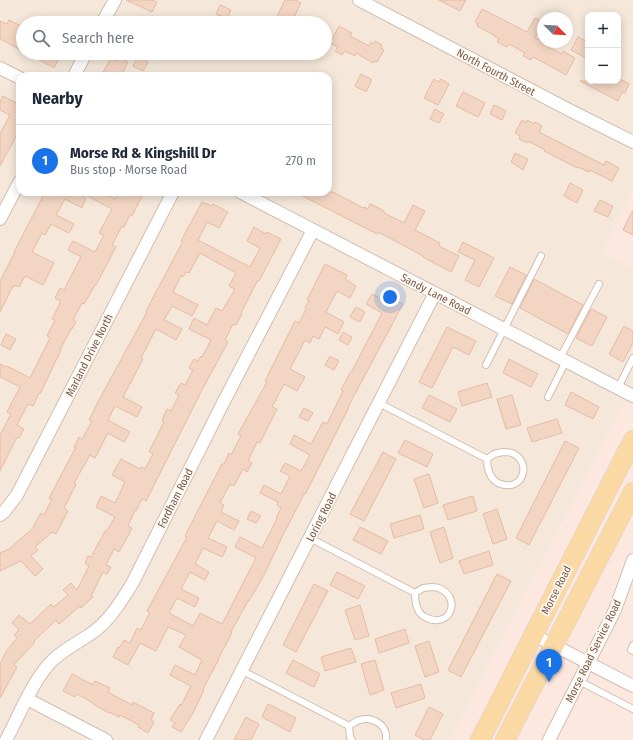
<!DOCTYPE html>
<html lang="en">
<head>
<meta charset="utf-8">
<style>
	:root { --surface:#fff; --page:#f2f2f3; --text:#1f2937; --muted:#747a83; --line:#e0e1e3; --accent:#1a73e8 }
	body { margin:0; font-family:"Fira Sans Condensed",sans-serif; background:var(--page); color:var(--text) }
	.controls { position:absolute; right:12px; top:12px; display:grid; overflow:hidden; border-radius:8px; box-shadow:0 2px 10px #0003 }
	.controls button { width:36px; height:36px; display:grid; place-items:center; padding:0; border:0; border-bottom:1px solid var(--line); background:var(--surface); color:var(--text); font:20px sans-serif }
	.compass { position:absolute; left:537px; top:12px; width:36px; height:36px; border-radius:50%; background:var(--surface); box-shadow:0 2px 10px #0003; rotate:114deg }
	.you { position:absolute; left:390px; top:297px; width:14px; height:14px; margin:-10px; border:3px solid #fff; border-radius:50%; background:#1a73e8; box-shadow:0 0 0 6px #1a73e833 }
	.badge { display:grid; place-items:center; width:26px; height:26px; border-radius:50%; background:var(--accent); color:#fff; font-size:13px; font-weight:700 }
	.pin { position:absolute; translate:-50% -33px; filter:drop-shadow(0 1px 2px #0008) }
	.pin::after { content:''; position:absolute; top:21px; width:14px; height:12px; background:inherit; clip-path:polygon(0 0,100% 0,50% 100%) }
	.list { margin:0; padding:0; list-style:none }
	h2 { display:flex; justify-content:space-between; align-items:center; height:52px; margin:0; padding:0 16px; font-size:17px }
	h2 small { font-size:13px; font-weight:400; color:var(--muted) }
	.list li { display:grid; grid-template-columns:26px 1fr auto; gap:12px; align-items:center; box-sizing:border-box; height:72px; padding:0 16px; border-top:1px solid var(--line) }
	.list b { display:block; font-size:15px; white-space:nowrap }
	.list p { margin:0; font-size:13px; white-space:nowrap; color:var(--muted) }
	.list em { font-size:13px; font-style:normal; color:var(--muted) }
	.icon { flex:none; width:22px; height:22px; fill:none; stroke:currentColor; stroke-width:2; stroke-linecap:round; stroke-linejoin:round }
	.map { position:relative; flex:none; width:633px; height:740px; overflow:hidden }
	.search { position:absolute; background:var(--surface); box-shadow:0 2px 10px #0003; left:16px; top:16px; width:316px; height:44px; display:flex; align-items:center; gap:10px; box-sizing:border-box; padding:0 14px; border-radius:22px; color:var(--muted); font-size:15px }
	.panel { position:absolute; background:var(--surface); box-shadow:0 2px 10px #0003; left:16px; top:72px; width:316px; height:124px; border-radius:12px }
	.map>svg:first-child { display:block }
	.residential { fill:#f5e8da; fill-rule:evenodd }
	.commercial { fill:#fde8e0 }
	.building { fill:#f3d5c3; stroke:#e6bba3 }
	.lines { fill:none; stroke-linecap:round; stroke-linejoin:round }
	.lane-casing { stroke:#d1beb0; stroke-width:8 }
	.street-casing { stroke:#d1beb0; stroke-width:14 }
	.primary-casing { stroke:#dad1cd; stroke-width:20 }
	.lane { stroke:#fff; stroke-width:6 }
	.street { stroke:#fff; stroke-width:12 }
	.primary { stroke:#fbd9a5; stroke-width:19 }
	.labels { text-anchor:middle; stroke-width:3.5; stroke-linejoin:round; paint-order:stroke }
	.street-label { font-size:11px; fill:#7a5c4d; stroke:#fffaf3 }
</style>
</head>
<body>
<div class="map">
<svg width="633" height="740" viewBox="0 0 633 740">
	<rect width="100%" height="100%" fill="#fdf6ec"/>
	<!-- residential -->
	<path class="residential" d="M0,0H633V192L602,252L633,268V387L450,740H0ZM588,15H618V81H588ZM543,18H567V42H543ZM23,23H325V53H23ZM20,76H328V192H20Z"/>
	<!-- commercial -->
	<path class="commercial" d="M633,192V268L602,252Z
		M633,387V740H450Z"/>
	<!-- building -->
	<path class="building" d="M126,0H152L157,2L152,12Z
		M285,0H295L301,3L291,23H274Z
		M439,0H466L460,11Z
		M220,5L231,10L227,19L216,14Z
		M482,9L527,32L535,18L543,22L535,38L542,41L541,43L562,54L563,51L575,58L566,75L541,61L532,57L531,60L523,56L525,53L509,44L507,47L497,42L499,39L494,36V35L477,26L478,23L475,22Z
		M9,20L23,27V51L0,39V21L7,24Z
		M339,26L352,33L350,36L369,46L371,42L373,44L375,41L382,45L381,48L384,50L377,62L374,61L373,63L356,53L355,56L345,51L342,55L335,51L338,47L330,43Z
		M578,37L588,42V59L571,50Z
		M27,53H62L54,68Z
		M138,56L148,62L143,71L133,66Z
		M118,57L128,62L121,76H101L111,58L116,61Z
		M361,74L371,79V82L366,92L355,86Z
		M618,78L629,84L625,93L622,92L618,101L580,81H618Z
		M434,79L439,82L441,79L449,84L438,105L424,98Z
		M463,92L485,103L478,117L456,106Z
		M3,96L20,105V129L0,166V134L10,115L0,110V102Z
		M494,105L506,111L502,120L490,114Z
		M435,109L444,114L439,123L430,119Z
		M522,120L526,123L527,120L534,124L535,122L542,126L539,132L582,154L604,165L606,161L619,168L612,181L590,170L589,172L578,167L577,168L544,151L545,150L528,141L527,143L519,139L520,136L515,133Z
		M515,153L528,159L523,170L511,162Z
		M570,183L583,190L577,203L564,196Z
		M45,192H74L86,198L82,208L65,199L56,215L74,224L69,233L51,224L45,235L42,233L32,252L54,263L43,285L25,276L19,287L15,285L14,287L13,286L0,312V281L15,252H14Z
		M80,192H102L115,199L119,192H134L142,196L132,216L130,215L124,227L122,226L112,245L116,247L96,285H95L84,304L82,303L73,320L76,322L72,329H71L60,350H61L40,394L39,393L33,406L28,404L17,425L24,429L19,438L17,437L0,471V435L11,414L7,412L20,387L0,377V364L6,367L7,366L30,378L50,338L47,336L55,320L52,319L61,301L55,298L60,288L64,290L81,257L68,250L73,241L95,252L104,235L99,233L112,209Z
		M295,192H333L363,208L364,207L368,209L370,204L375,206L384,211V213L404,223L413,205L425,211L415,230L440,243L439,246L459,256L451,272L423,257V256L399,243L378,232L377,234Z
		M600,200L613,206L608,217L594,211Z
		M202,202L212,206L213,204L228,212L219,228L207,222L198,240L250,267L260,248L247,241L254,227L266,234L267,232L281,239L259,281L258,280L241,313L242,314L236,325L233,324L225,340L228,342L203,388L146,501L142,499L136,511L135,510L128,526L132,528L127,538L119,552L114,549L106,565L111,567L107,574L103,572L91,596L93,597L81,608L80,606L59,624L56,620L34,641L35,642L14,665L17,667L0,698V664L7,650L17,638L14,635L19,630L12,623L19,615L30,624L51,604L54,607L68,595L63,590L71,583L77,590L89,566L85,563L88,556L91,557L105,531L106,532L115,517L96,507L101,496L115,503L125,482L112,475L121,459L140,469L141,467L145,469L153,454L149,452L164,422L162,420L167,409L171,411L179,395L175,393L181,383L185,385L193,370L189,368L194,359L198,361L201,356L202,357L211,340L189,329L194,318L207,325L216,308L222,311L235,289L229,286L236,273L200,253L189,273L186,272L183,277L181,276L173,292L198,305L192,316L172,306L164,320L182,329L176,340L156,329L141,358L143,359L123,397L142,407L137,417L115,406L108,420L130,432L124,442L108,433L95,458L90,455L74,483L76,484L64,508L68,511L56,534L52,532L35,547L38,550L31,556L43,569L35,576L21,561L0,571V553L9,549L32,529L41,513L44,515L52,499L49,498L76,447H74L79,437L82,439L92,421L89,420L99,400L147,312L146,311L183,241H181Z
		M633,210V235L623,230Z
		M463,242L494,258L479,287L465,280L475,260L458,252Z
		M325,264L347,275L345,279L356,286L350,298L337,291L326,312L344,322L338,334L325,327L319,339L313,336L310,343L305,340L290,369L305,377L297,391L284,384L272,407L277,409L260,443L257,442L248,461L252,463L247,472L243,469L234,486L230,484L220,503L224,505L221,512L239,521L234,530L217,521L208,538L227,547L222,557L203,548L195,564L209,572L205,580L190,572L181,589L199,598L195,607L177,598L169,613L193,626L200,613L222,624L256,558L235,547L240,537L262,548L277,519L276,518L281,508L277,505L278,502L260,493L264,485L281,494L290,476L280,471L285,463L301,471L310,455L290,444L294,435L311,444L323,422L327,424L343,391L341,390L351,371H352L382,313L366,304L372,294L382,299L385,294L403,304L348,407H349L306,493H305L302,498L283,535L264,575L249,601H248L231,632L232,633L218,659H219L203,689L204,690L193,713L181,732L172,727L175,723L170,720L180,704L181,706L191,686L170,675L175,665L195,675L202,660L179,647L186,635L168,627L156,651L140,643L128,665L113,657L118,647L119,648L124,640L130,643L137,628L141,630L150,612L147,611L187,537L185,536L212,483L222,464H224L229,453L231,455L241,436L238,434L267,382L265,381L295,321L299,323L306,309L305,308L309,301L307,300Z
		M510,267L526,275L512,304L495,296Z
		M534,279L583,305L568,334L520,308Z
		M356,307L365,312L360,322L350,317Z
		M591,309L607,317L592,346L576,338Z
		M624,326L633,331V343L623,362L609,354Z
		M447,327L476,341L469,355L453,347L432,388L419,382Z
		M343,332L352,337L348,345L339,340Z
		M6,334L16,339L10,350L1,345Z
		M330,356L339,361L334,370L325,365Z
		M509,359L538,374L531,387L503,373Z
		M487,383L492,397L462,406L458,392Z
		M571,392L599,407L593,419L565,405Z
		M429,395L457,409L450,422L422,408Z
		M512,395L521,425L506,429L497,399Z
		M304,408L313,413L308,421L299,417Z
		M557,419L562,433L532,442L527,428Z
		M405,440L433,454L427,467L398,453Z
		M565,441L579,448L529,545L516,538Z
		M383,452L396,459L364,521L350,514Z
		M429,474L438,503L424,508L414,479Z
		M473,496L477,511L448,520L443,505Z
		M497,509L507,539L493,544L483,514Z
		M251,511L261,516L256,523L247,519Z
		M420,515L424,529L394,538L390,524Z
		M360,527L388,541L381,554L353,540Z
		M444,527L453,558L440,563L430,532Z
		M489,551L493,565L464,574L459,561Z
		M337,572L365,586L358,599L330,585Z
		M497,574L511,581L461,677L448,670Z
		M314,584L328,591L296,652L283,645Z
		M360,605L369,636L355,640L345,610Z
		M405,629L409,643L379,653L375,639Z
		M429,641L439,672L425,677L415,646Z
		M351,648L356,662L325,671L321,657Z
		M293,660L320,674L314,687L286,673Z
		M375,660L384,690L370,695L361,664Z
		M72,674L93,685L95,681L110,688L108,692L132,705L133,702L154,713L151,720L154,722L148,733L138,727L139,725L120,715L119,717L109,712V713L93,704V703L77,694L75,697L63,691Z
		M421,684L425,698L396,708L391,693Z
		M268,704L296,718L290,732L262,717Z
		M429,707L443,714L430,740H424L415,735Z
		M246,717L259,724L251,740H234Z"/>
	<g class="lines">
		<defs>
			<path id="lane" d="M560,358L599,284
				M486,365L541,256
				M618,388L633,358
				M548,397L566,361
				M379,403L487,459
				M503,452C506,452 510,452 512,453C533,462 523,494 498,483C489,478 487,468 487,459L494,454Z
				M310,538L415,593
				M432,587C435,587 439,588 441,589C462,600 449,630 425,617C416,613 415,602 415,593L423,588Z
				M633,645L631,650L633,651
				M241,670L349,726
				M579,681L633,709
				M352,740L350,737L349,726C352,724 355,722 357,721C371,715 388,724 386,740"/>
			<path id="street" d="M359,0L575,113L633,142
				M102,23L115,0
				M0,68L20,78
				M74,76L86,53
				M240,192L633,396
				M0,219L20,181
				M0,515L4,512L17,495L173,192
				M534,635L633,686
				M27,699L106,740
				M6,740C19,716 34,677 54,659C65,649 77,643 89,635C108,623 120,603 132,584L222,405L313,230
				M206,740L435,293
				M549,740L615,610L633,560"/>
			<path id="primary" d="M480,740L633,440
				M505,740L633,492"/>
		</defs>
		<!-- lane casing -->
		<use href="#lane" class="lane-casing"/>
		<!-- street casing -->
		<use href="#street" class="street-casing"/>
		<!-- primary casing -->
		<use href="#primary" class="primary-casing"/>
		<!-- lane -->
		<use href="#lane" class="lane"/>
		<!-- street -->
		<use href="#street" class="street"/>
		<!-- primary -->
		<use href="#primary" class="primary"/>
	</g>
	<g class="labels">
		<!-- street labels -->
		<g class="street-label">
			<text transform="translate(496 72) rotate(28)" y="4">North Fourth Street</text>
			<text transform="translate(436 294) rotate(27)" y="4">Sandy Lane Road</text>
			<text transform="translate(89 355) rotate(-63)" y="4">Marland Drive North</text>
			<text transform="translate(175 498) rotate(-63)" y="4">Fordham Road</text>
			<text transform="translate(321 517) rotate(-63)" y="4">Loring Road</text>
			<text transform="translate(556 590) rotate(-63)" y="4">Morse Road</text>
			<text transform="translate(593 651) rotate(-64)" y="4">Morse Road Service Road</text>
		</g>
	</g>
</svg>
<div class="controls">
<button>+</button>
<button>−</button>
</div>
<svg class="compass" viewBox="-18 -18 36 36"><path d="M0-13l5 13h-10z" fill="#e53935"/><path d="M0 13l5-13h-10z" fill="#747a83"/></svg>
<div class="you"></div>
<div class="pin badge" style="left:549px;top:682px">1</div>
<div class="search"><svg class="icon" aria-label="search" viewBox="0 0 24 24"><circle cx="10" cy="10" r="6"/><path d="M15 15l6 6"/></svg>Search here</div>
<section class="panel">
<h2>Nearby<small></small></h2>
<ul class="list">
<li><span class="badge">1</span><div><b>Morse Rd &amp; Kingshill Dr</b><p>Bus stop · Morse Road</p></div><em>270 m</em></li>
</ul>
</section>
</div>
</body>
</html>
